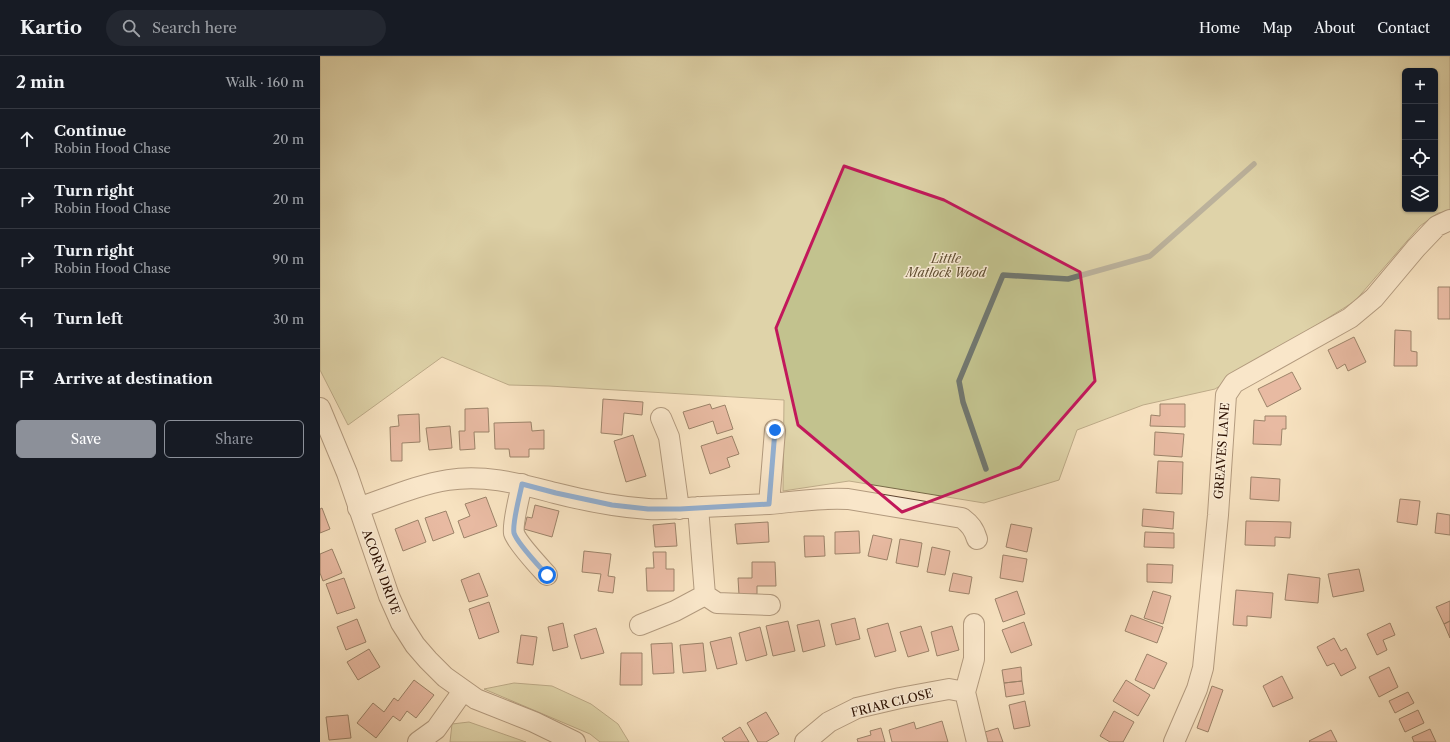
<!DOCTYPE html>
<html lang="en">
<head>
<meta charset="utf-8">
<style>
	:root { --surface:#171b24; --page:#242831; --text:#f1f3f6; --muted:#9ea1a6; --line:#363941; --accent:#8c9099 }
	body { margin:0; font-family:"Libre Caslon Text",serif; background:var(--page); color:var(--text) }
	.controls { position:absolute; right:12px; top:12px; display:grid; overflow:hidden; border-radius:6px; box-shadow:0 1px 3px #0004 }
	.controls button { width:36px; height:36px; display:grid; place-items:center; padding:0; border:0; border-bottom:1px solid var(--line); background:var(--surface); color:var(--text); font:20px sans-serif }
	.stop { position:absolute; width:12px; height:12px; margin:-9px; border:3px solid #1a73e8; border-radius:50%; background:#fff }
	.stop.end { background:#1a73e8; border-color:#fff; box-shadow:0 1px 4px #0008 }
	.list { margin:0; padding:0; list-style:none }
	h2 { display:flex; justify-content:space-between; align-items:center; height:52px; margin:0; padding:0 16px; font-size:17px }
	h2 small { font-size:13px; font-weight:400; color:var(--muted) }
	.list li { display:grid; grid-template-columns:26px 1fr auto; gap:12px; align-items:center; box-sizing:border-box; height:60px; padding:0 16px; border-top:1px solid var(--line) }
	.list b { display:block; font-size:15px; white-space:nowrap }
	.list p { margin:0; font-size:13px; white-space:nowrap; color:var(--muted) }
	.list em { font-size:13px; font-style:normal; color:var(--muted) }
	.actions { display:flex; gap:8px; padding:12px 16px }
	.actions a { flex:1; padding:9px 0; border:1px solid var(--accent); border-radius:6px; text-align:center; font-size:14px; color:var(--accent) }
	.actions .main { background:var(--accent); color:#fff }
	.icon { flex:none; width:22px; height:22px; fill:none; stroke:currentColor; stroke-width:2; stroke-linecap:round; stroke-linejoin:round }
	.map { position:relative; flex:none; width:1130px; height:686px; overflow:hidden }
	header { display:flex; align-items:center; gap:24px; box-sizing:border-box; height:56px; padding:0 20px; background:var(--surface); border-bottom:1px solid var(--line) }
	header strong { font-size:19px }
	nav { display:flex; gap:22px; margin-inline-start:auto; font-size:14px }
	.search { width:280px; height:36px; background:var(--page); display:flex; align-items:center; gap:10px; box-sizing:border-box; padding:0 14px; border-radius:22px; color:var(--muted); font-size:15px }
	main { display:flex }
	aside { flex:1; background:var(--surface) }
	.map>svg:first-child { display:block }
	.green { fill:#c2c28e; stroke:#776947; fill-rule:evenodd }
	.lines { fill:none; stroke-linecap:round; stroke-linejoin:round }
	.stream { stroke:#71776f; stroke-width:5.5 }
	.building { fill:#d5897f; stroke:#2c1000 }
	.minor-casing { stroke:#5f4430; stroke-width:22 }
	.minor { stroke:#faecd6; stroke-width:20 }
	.route { stroke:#1a73e8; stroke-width:5 }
	.marked { fill:none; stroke:#c2185b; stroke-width:3; stroke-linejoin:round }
	.labels { text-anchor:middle; stroke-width:3; stroke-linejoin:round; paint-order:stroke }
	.park-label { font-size:12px; font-style:italic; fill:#604e32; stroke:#faecd6 }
	.street-label { font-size:12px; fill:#2c1000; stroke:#faecd6 }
</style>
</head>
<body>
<header>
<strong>Kartio</strong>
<div class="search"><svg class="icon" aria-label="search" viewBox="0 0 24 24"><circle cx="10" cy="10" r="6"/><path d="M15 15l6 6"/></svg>Search here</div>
<nav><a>Home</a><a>Map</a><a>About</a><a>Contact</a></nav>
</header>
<main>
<aside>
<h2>2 min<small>Walk · 160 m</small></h2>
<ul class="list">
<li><svg class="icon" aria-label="ahead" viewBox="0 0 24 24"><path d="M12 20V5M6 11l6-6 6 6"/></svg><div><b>Continue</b><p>Robin Hood Chase</p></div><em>20 m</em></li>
<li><svg class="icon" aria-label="right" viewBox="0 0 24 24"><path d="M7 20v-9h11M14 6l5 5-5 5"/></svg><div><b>Turn right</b><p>Robin Hood Chase</p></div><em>20 m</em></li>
<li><svg class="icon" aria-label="right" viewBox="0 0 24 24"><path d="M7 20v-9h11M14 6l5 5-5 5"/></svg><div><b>Turn right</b><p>Robin Hood Chase</p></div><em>90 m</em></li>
<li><svg class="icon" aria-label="left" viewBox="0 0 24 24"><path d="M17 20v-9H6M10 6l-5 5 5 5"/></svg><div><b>Turn left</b></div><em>30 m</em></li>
<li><svg class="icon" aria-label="arrive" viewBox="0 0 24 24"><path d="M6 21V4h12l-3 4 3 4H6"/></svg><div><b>Arrive at destination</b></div></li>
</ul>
<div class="actions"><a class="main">Save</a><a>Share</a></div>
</aside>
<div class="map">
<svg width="1130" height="686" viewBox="0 0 1130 686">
	<rect width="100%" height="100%" fill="#f7e2c0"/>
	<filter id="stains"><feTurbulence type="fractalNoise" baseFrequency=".005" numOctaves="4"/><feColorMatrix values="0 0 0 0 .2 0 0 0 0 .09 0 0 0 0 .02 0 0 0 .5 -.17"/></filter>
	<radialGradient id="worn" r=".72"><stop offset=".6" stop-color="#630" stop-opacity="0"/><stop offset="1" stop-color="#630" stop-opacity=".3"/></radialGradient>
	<!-- green -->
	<path class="green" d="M0,0H1130V155L1118,157L1100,170L1035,245L895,333L823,349L757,374L739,424L664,447L529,425L463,435L464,344L229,330L189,329L122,301L28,369L0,314ZM1085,15H1115V153H1085Z
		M194,627L232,630L271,648L298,668L309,686H280L270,678L164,633Z
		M149,666L206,686H130L132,668Z"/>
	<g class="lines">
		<!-- stream -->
		<path class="stream" d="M666,413L643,346L639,325L683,219L748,223L830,200L934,108"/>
	</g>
	<!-- building -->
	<path class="building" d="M1118,231H1130V263H1118Z
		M1075,274L1091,275V295L1097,296V310H1074Z
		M1034,281L1046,306L1028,315L1025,308L1017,313L1008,294Z
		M972,316L981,333L947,351L938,333Z
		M283,343L323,346L322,359L304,357L302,379L281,377Z
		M390,348L392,353L405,349L413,373L397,378L393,365L369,373L363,356Z
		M840,348H865V371L830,370L831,359L840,360Z
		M168,352L169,376H154L155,393L140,394L139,375H145V353Z
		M99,358L100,386L82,387V405H71L70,371L79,370L78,359Z
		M945,360H966V373H962L961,389L933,388L934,364L945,365Z
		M211,366L212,375L224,374V393H209V401H190L189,393H175L174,367Z
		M130,370L132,392L109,394L106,372Z
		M835,376L864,378L862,401L834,399Z
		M313,379L326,420L306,426L294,385Z
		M412,380L419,398L407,402L410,411L390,418L381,390Z
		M838,405L863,406L862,438L836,437Z
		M931,421L960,423L959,445L930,443Z
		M166,441L177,470L144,482L138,465L150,460L145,448Z
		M1080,443L1100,445L1097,469L1077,466Z
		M215,449L239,455L232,481L204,473L207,461L212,462Z
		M2,452L10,473L0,477V453Z
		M823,453L854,456L853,473L822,470Z
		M126,455L134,477L113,485L105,462Z
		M1117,457L1130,459V479L1115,477Z
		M98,464L106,486L83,495L75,473Z
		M926,465L971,466L970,482L955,481V490L925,489Z
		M448,466L449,486L417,488L415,468Z
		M355,467L357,490L335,491L333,469Z
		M691,468L712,472L707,496L686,491Z
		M539,475L540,497L515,498V476Z
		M825,476L854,477V492L824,491Z
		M553,479L572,483L567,504L548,500Z
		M484,480H504L505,500L485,501Z
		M580,483L602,487L598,511L576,507Z
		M612,491L630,495L625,519L607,516Z
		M12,493L22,517L3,525L0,517V498Z
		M264,495L291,498L288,520L295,521L293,537L278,535L281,518L262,516Z
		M333,496H346V513H354V535H327L326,512H334Z
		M683,499L707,503L703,526L680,522Z
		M432,506H455L456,530H437V538L419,539L418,522H432Z
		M827,508L853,509L852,527L827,526Z
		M1039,513L1044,535L1013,541L1008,518Z
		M159,517L168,540L149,546L141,524Z
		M633,517L652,521L649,538L629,535Z
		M968,518L1000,522L998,547L965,544Z
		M24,522L35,552L17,558L6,528Z
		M916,534L953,537L951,562L927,560V570L913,569Z
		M697,535L705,558L683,566L675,543Z
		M833,535L851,540L843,568L824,562Z
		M1130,545V565L1124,568L1116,551Z
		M169,546L179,576L159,583L149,553Z
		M811,559L843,571L837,587L805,575Z
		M535,562L540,583L516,589L511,568Z
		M37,563L46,586L26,594L17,571Z
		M499,564L505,590L483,596L477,569Z
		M468,565L475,595L453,600L446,570Z
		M1130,565V582L1124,568Z
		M704,566L712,589L691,597L682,574Z
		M243,567L248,591L233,595L228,571Z
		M568,567L576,595L555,601L547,573Z
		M1070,567L1075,579L1063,584L1067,594L1057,599L1047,578Z
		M601,570L609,595L588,601L580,576Z
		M632,570L639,594L617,600L611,576Z
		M440,571L447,599L426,605L419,577Z
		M276,572L284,597L261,603L254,579Z
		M201,579L217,581L213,609L197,607Z
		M411,581L417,608L397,613L390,586Z
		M1014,582L1021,595L1026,592L1036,612L1021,620L1014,607L1007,610L997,591Z
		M352,587L354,617L333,618L331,588Z
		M383,587L386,615L363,617L360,589Z
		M49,593L60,611L38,624L27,606Z
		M301,597H322V629H300Z
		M827,598L847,607L834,633L815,624Z
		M701,611L702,625L684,627L682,614Z
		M1069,611L1078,631L1059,641L1049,621Z
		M962,620L973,642L953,651L943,630Z
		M94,624L114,639L96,662L87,655L80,665L73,660L56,682L37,667L53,647L64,656L74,642L78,645Z
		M806,624L830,639L818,660L793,645Z
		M702,625L704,638L686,641L684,627Z
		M892,630L903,634L888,676L877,672Z
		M1088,636L1094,647L1075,657L1069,645Z
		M705,645L710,670L694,673L689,649Z
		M1098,654L1104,667L1085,676L1079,663Z
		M794,655L814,666L803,686H790L780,680Z
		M446,656L459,678L446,686H438L427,667Z
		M28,659L31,682L9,684L6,661Z
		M622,665L628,686H572L569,674L594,666L596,673Z
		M420,671L429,686H405L402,682Z
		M561,672L565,686H538L537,683L551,679L550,675Z
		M678,672L683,686H668L665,676Z
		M1110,673L1116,686H1094L1092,681Z
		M1011,674L1017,686H990L989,685Z"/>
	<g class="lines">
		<defs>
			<path id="minor" d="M0,352L27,417L69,540L81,567L95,589L108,604L125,621L156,643L214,666L255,686
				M341,362L349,381L359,453
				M202,428C200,438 192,468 194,477C197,487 219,510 227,519
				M449,448L455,374
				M38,452C68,442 97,429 128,424C165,418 200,428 235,437C266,445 297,451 328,453C346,454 364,452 382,451C405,450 427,449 449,448C475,446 501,441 528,443L642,462C650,468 654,473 657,483
				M385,539L397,547L450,549
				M654,568V603L645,636L657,686
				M320,569L355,555L385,539L378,451
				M98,686L116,673L143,635
				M485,686L509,666L537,652L580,642L629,633L645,636
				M854,686L877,633L883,612L898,459L906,339L914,327L1030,262L1054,242L1096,192L1117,170L1130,164"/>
		</defs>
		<!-- minor casing -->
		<use href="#minor" class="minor-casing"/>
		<!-- minor -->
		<use href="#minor" class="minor"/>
	</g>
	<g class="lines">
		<!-- route -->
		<path class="route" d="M227,519C219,510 197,487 194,477C192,467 200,439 202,428L236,437L292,449L328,453H360L449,448L455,374"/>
	</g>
	<!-- marked area -->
	<path d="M0 0H1130V686H0ZM524,110L624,144L760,216L775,325L700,411L582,456L478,369L456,272Z" fill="#f7e2c0" fill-opacity=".55" fill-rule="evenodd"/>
	<path class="marked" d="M524,110L624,144L760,216L775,325L700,411L582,456L478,369L456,272Z"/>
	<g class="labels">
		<!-- park labels -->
		<g class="park-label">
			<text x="626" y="207">Little<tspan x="626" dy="14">Matlock Wood</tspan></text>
		</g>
		<!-- street labels -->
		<g class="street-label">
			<text transform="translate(902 395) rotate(-86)" y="4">GREAVES LANE</text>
			<text transform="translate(61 516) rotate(70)" y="4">ACORN DRIVE</text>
			<text transform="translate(572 647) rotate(-14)" y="4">FRIAR CLOSE</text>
		</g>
	</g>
	<rect width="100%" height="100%" filter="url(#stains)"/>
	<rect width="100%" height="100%" fill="url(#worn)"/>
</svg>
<div class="controls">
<button>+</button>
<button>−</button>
<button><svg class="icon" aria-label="locate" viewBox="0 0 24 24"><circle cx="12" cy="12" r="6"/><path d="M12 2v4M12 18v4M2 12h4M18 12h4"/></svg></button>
<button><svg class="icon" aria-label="layers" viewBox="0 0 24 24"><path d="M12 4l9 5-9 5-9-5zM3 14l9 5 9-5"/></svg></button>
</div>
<div class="stop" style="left:227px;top:519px"></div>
<div class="stop end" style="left:455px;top:374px"></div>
</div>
</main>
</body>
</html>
